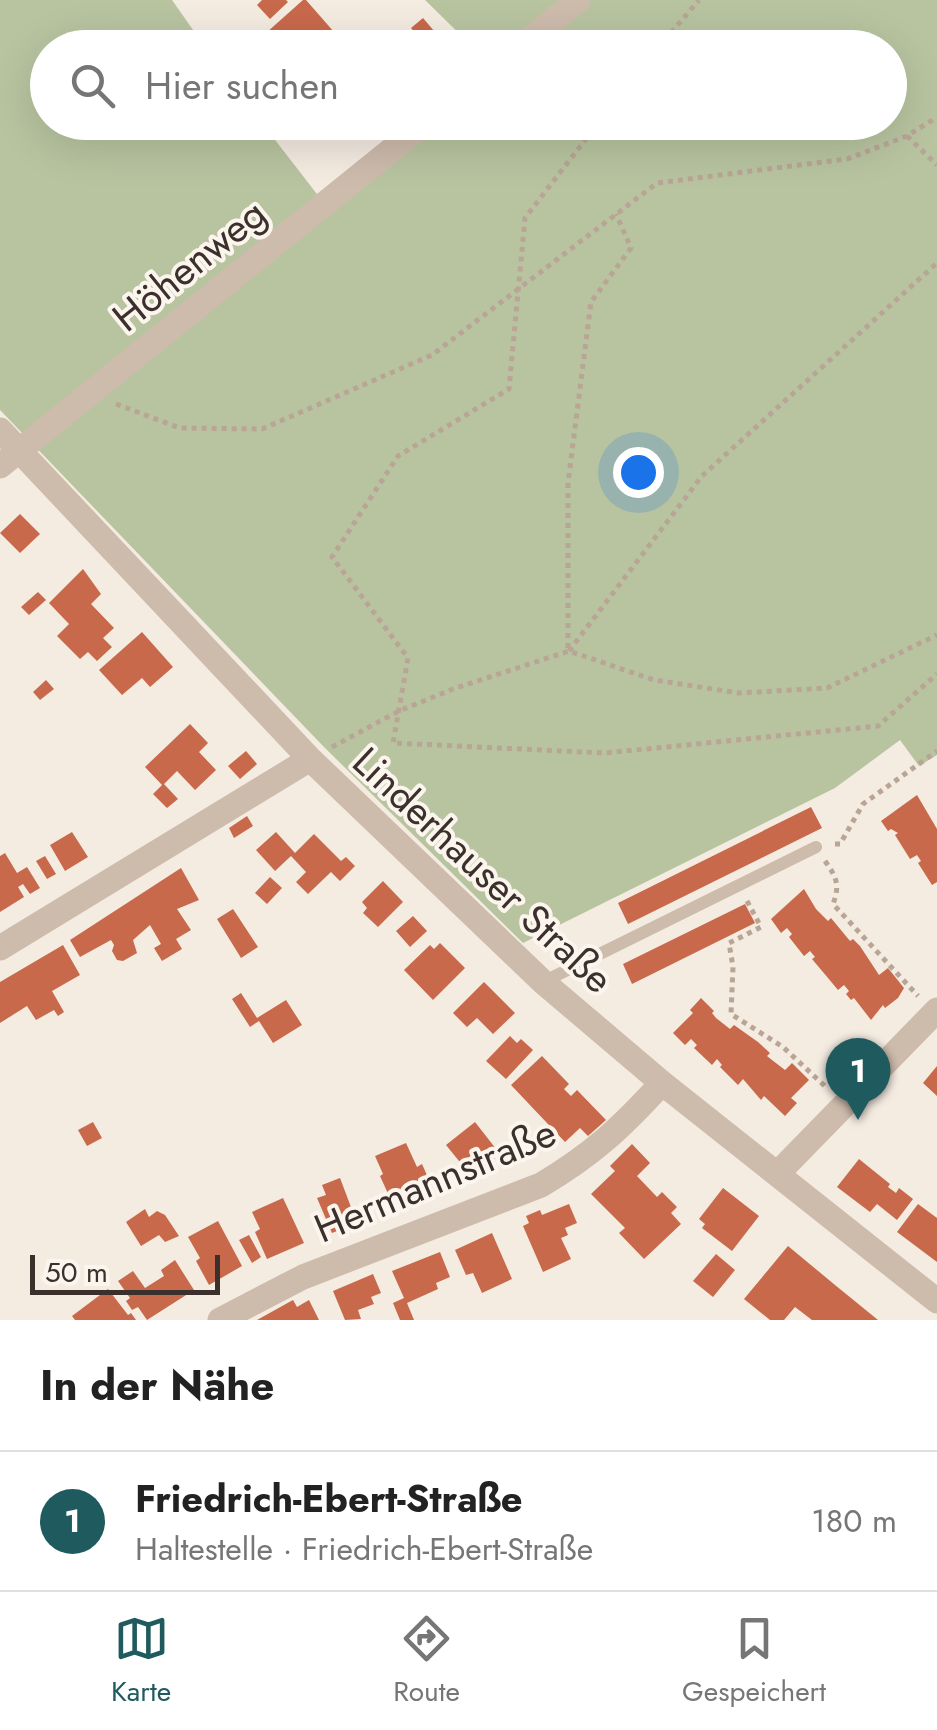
<!DOCTYPE html>
<html lang="de">
<head>
<meta charset="utf-8">
<style>
	:root { --surface:#fff; --page:#f2f2f2; --text:#222; --muted:#767676; --line:#e0e0e0; --accent:#1f5a5e }
	body { margin:0; font-family:Jost,sans-serif; background:var(--page); color:var(--text) }
	.scale { position:absolute; left:30px; bottom:25px; width:190px; box-sizing:border-box; padding-left:10px; border:5px solid #3b302b; border-top:0; font-size:28px; line-height:35px; white-space:nowrap; color:#3b302b; -webkit-text-stroke:8px #fbf5ee; paint-order:stroke }
	.you { position:absolute; left:638px; top:472px; width:35px; height:35px; margin:-25px; border:8px solid #fff; border-radius:50%; background:#1a73e8; box-shadow:0 0 0 15px #1a73e833 }
	.badge { display:grid; place-items:center; width:65px; height:65px; border-radius:50%; background:var(--accent); color:#fff; font-size:32px; font-weight:700 }
	.pin { position:absolute; translate:-50% -82px; filter:drop-shadow(0 2px 5px #0008) }
	.pin::after { content:''; position:absolute; top:52px; width:35px; height:30px; background:inherit; clip-path:polygon(0 0,100% 0,50% 100%) }
	.list { margin:0; padding:0; list-style:none }
	h2 { display:flex; justify-content:space-between; align-items:center; height:130px; margin:0; padding:0 40px; font-size:42px }
	h2 small { font-size:32px; font-weight:400; color:var(--muted) }
	.list li { display:grid; grid-template-columns:65px 1fr auto; gap:30px; align-items:center; box-sizing:border-box; height:140px; padding:0 40px; border-top:2px solid var(--line) }
	.list b { display:block; font-size:38px; white-space:nowrap }
	.list p { margin:0; font-size:32px; white-space:nowrap; color:var(--muted) }
	.list em { font-size:32px; font-style:normal; color:var(--muted) }
	.icon { flex:none; width:55px; height:55px; fill:none; stroke:currentColor; stroke-width:2; stroke-linecap:round; stroke-linejoin:round }
	.map { position:relative; flex:none; width:937px; height:1320px; overflow:hidden }
	.search { position:absolute; background:var(--surface); box-shadow:0 10px 40px #0002; left:30px; right:30px; top:30px; height:110px; display:flex; align-items:center; gap:25px; box-sizing:border-box; padding:0 35px; border-radius:55px; color:var(--muted); font-size:38px }
	.sheet { height:270px; background:var(--surface) }
	nav { display:flex; justify-content:space-around; align-items:center; box-sizing:border-box; height:140px; border-top:2px solid var(--line); background:var(--surface); font-size:28px; color:var(--muted) }
	nav a { display:grid; justify-items:center; gap:5px }
	nav .on { color:var(--accent) }
	.map>svg:first-child { display:block }
	.green { fill:#b8c4a0 }
	.building { fill:#c8694b }
	.lines { fill:none; stroke-linecap:round; stroke-linejoin:round }
	.path { stroke:#b9a596; stroke-width:5; stroke-dasharray:5 5; stroke-linecap:butt }
	.service { stroke:#cdbbac; stroke-width:12 }
	.minor { stroke:#cdbbac; stroke-width:25 }
	.labels { text-anchor:middle; stroke-width:8; stroke-linejoin:round; paint-order:stroke }
	.street-label { font-size:40px; fill:#3b302b; stroke:#fbf5ee }
</style>
</head>
<body>
<div class="map">
<svg width="937" height="1320" viewBox="0 0 937 1320">
	<rect width="100%" height="100%" fill="#f4ebe1"/>
	<!-- green -->
	<path class="green" d="M0,0H172L205,47L48,48V122L262,123L320,198L417,123L890,122V48L473,47L425,0H937V755L919,766L900,740L835,788L523,943L324,747L0,410Z"/>
	<!-- building -->
	<path class="building" d="M262,0H286L288,2L270,19L257,5Z
		M303,0H306L348,48H279L266,33Z
		M423,18L446,45L447,48H406L404,44L416,34L411,28Z
		M20,514L40,534L20,553L0,533Z
		M83,569L101,594L91,604L114,628L103,638L112,647L97,661L88,652L80,659L57,636L69,624L49,603Z
		M38,592L46,600L29,615L21,607Z
		M142,632L173,667L150,687L142,678L122,695L99,670Z
		M46,680L54,689L40,700L33,692Z
		M190,724L208,743L199,752L216,770L195,790L177,771L164,784L178,799L167,808L153,794L162,785L145,767Z
		M246,751L257,764L240,779L228,766Z
		M917,795L937,829V882L932,885L918,863L921,861L917,855L910,859L895,835L898,833L891,829L888,831L881,821Z
		M811,807L822,828L628,924L618,903Z
		M247,816L253,826L234,838L229,828Z
		M72,832L88,857L65,871L50,845Z
		M276,832L295,853L314,834L341,861L346,857L355,866L340,881L331,872L308,894L296,882L306,872L291,856L275,871L256,850Z
		M5,853L17,873L27,867L40,888L30,894L23,884L18,887L24,897L0,912V856Z
		M45,856L56,874L47,879L36,861Z
		M181,868L199,900L177,909L191,930L176,939L182,949L162,961L154,948L161,944L150,925L133,940L137,953L123,961L117,960L112,951L114,945L111,940L80,957L70,940Z
		M270,877L282,888L267,904L255,893Z
		M383,881L403,902L378,927L363,913L367,908L362,902Z
		M804,889L816,909L828,921L831,918L850,941L853,939L860,946L879,975L888,968L904,988L898,998L885,1008L883,1005L871,1020L854,998L851,1000L846,994L849,991L844,985L838,990L828,978L812,959L815,957L810,951L804,956L789,937L792,934L787,928L781,933L771,919Z
		M745,904L755,923L632,984L623,964Z
		M233,909L258,947L241,958L217,919Z
		M413,916L427,931L410,947L396,931Z
		M440,943L465,968L433,1000L404,970L430,945L434,949Z
		M63,945L80,975L52,991L64,1012L58,1016L54,1010L36,1020L27,1006L0,1023V982Z
		M484,982L515,1013L493,1034L477,1018L467,1027L453,1013Z
		M241,993L257,1018L286,1000L302,1025L273,1043L259,1021L250,1027L232,999Z
		M701,998L714,1011L712,1013L716,1018L730,1029L734,1025L758,1042L770,1053L767,1056L772,1060L785,1070L792,1063L809,1080L791,1098L797,1103L785,1116L764,1096L761,1100L743,1079L738,1085L720,1067L722,1065L717,1059L712,1065L694,1048L697,1045L691,1039L685,1045L673,1033L693,1013L690,1010Z
		M510,1036L517,1043L521,1039L533,1050L506,1079L486,1061Z
		M542,1056L569,1084L564,1089L571,1096L577,1090L606,1120L588,1136L580,1128L565,1142L511,1085Z
		M937,1066V1096L923,1083Z
		M93,1122L102,1138L87,1146L78,1130Z
		M475,1122L500,1154L472,1177L446,1145Z
		M406,1143L417,1167L422,1164L434,1191L395,1209L380,1176L383,1174L375,1156Z
		M632,1144L650,1163L637,1176L657,1197L662,1192L677,1207L671,1213L681,1224L644,1259L619,1233L625,1228L591,1194L615,1171L610,1166Z
		M859,1159L890,1184L888,1187L896,1193L899,1188L913,1199L897,1220L877,1204L870,1212L837,1187Z
		M340,1178L357,1223L332,1233L317,1198L326,1195L322,1185Z
		M723,1188L759,1216L732,1251L702,1228L705,1224L699,1219Z
		M283,1198L304,1243L267,1259L255,1232L260,1229L252,1212Z
		M569,1204L577,1223L565,1228L568,1235L561,1238L571,1259L543,1272L523,1226L529,1223L526,1216L540,1210L542,1215Z
		M918,1204L937,1218V1262L897,1232Z
		M145,1209L149,1217L157,1211L165,1215L179,1236L165,1242L159,1235L141,1246L126,1222Z
		M218,1221L242,1266L209,1285L196,1261L200,1258L188,1237Z
		M492,1233L512,1279L482,1293L473,1273L466,1275L455,1250Z
		M249,1235L261,1257L252,1263L239,1240Z
		M788,1246L835,1285L878,1320H812L795,1307L784,1320H770L744,1299Z
		M440,1252L450,1277L436,1283L438,1289L407,1303L414,1320H400L393,1303L404,1298L392,1271Z
		M716,1254L735,1270L713,1297L693,1281Z
		M175,1260L194,1290L147,1320L138,1307L132,1310L126,1301L130,1298L118,1281L133,1271L145,1288L164,1276L161,1270Z
		M373,1274L381,1293L371,1297L374,1304L358,1310L361,1319L345,1320L333,1291Z
		M108,1289L128,1315L131,1313L136,1320H75L72,1316Z
		M293,1300L297,1307L309,1300L319,1320H257Z"/>
	<g class="lines">
		<!-- path -->
		<path class="path" d="M658,48L699,0
			M599,122L525,218L509,389L398,456L332,557L408,658L393,743L605,753L878,726L937,674
			M907,136L937,165
			M116,404L180,428L262,429L432,355L657,183L847,159L907,136L937,117
			M568,648V483L591,302L631,248L616,214
			M569,651L702,476L937,263
			M332,747L399,711L453,689L569,651L654,680L739,693L827,688L937,635
			M835,844H840L863,804L937,751
			M825,861C837,878 840,885 833,904L918,996
			M747,901L761,927L729,943L733,967L731,1014L783,1047L828,1089"/>
		<!-- service -->
		<path class="service" d="M543,982L816,847"/>
		<!-- minor -->
		<path class="minor" d="M519,48L578,0
			M0,430L310,759L543,982L662,1083L937,1301
			M0,466L426,122
			M0,948L310,759
			M778,1173L937,1010
			M220,1320L303,1277L541,1185C593,1154 621,1128 662,1083"/>
	</g>
	<g class="labels">
		<!-- street labels -->
		<g class="street-label">
			<text transform="translate(189 265) rotate(-39)" y="14">Höhenweg</text>
			<text transform="translate(483 870) rotate(43)" y="14">Linderhauser Straße</text>
			<text transform="translate(435 1180) rotate(-23)" y="14">Hermannstraße</text>
		</g>
	</g>
</svg>
<div class="scale">50 m</div>
<div class="you"></div>
<div class="pin badge" style="left:858px;top:1120px">1</div>
<div class="search"><svg class="icon" aria-label="search" viewBox="0 0 24 24"><circle cx="10" cy="10" r="6"/><path d="M15 15l6 6"/></svg>Hier suchen</div>
</div>
<section class="sheet">
<h2>In der Nähe<small></small></h2>
<ul class="list">
<li><span class="badge">1</span><div><b>Friedrich-Ebert-Straße</b><p>Haltestelle · Friedrich-Ebert-Straße</p></div><em>180 m</em></li>
</ul>
</section>
<nav>
<a class="on"><svg class="icon" aria-label="map" viewBox="0 0 24 24"><path d="M3 6l6-2 6 2 6-2v14l-6 2-6-2-6 2zM9 4v14M15 6v14"/></svg>Karte</a>
<a><svg class="icon" aria-label="directions" viewBox="0 0 24 24"><path d="M12 3l9 9-9 9-9-9zM9 14v-3h6M13 9l2 2-2 2"/></svg>Route</a>
<a><svg class="icon" aria-label="saved" viewBox="0 0 24 24"><path d="M7 4h10v16l-5-4-5 4z"/></svg>Gespeichert</a>
</nav>
</body>
</html>
